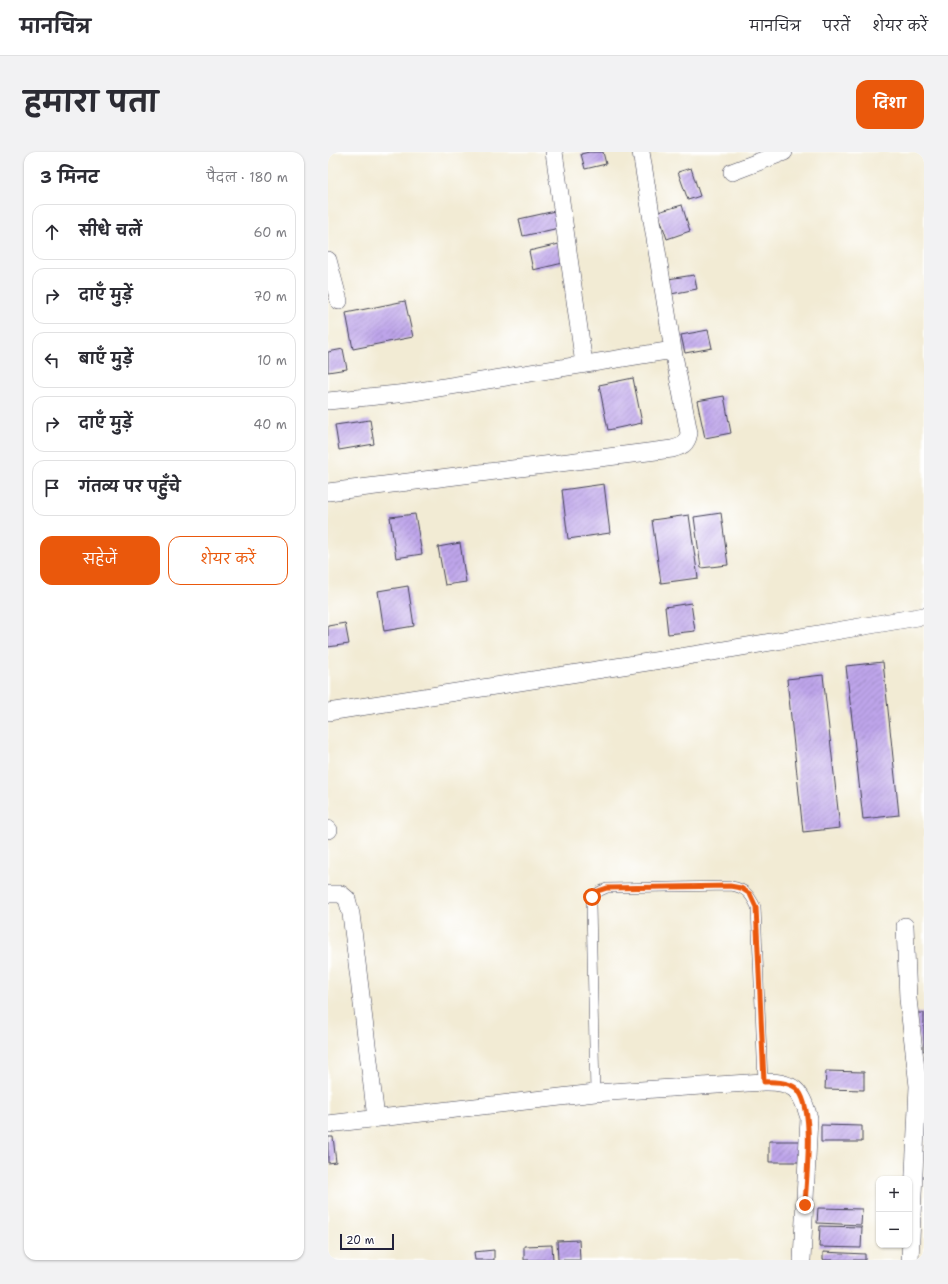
<!DOCTYPE html>
<html lang="hi">
<head>
<meta charset="utf-8">
<style>
	:root { --surface:#fff; --page:#f2f2f3; --text:#2b2b33; --muted:#7c7c81; --line:#e1e1e2; --accent:#ea580c }
	body { margin:0; font-family:"Shantell Sans","Playpen Sans Deva",sans-serif; background:var(--page); color:var(--text) }
	.controls { position:absolute; right:12px; bottom:12px; display:grid; overflow:hidden; border-radius:8px; box-shadow:0 1px 3px #0004 }
	.controls button { width:36px; height:36px; display:grid; place-items:center; padding:0; border:0; border-bottom:1px solid var(--line); background:var(--surface); color:var(--text); font:20px sans-serif }
	.scale { position:absolute; left:12px; bottom:10px; width:54px; box-sizing:border-box; padding-left:4px; border:2px solid #22223b; border-top:0; font-size:11px; line-height:14px; white-space:nowrap; color:#22223b; -webkit-text-stroke:3px #fff; paint-order:stroke }
	.stop { position:absolute; width:12px; height:12px; margin:-9px; border:3px solid #ea580c; border-radius:50%; background:#fff }
	.stop.end { background:#ea580c; border-color:#fff; box-shadow:0 1px 4px #0008 }
	.list { margin:0; padding:0; list-style:none }
	h2 { display:flex; justify-content:space-between; align-items:center; height:52px; margin:0; padding:0 16px; font-size:17px }
	h2 small { font-size:13px; font-weight:400; color:var(--muted) }
	.list li { display:grid; grid-template-columns:26px 1fr auto; gap:12px; align-items:center; box-sizing:border-box; height:56px; margin:0 8px 8px; padding:0 8px; border:1px solid var(--line); border-radius:12px }
	.list b { display:block; font-size:15px; white-space:nowrap }
	.list em { font-size:13px; font-style:normal; color:var(--muted) }
	.actions { display:flex; gap:8px; padding:12px 16px }
	.actions a { flex:1; padding:9px 0; border:1px solid var(--accent); border-radius:12px; text-align:center; font-size:14px; color:var(--accent) }
	.actions .main { background:var(--accent); color:#fff }
	.icon { flex:none; width:22px; height:22px; fill:none; stroke:currentColor; stroke-width:2; stroke-linecap:round; stroke-linejoin:round }
	.map { position:relative; flex:none; width:596px; height:1108px; overflow:hidden; border-radius:12px }
	header { display:flex; align-items:center; gap:24px; box-sizing:border-box; height:56px; padding:0 20px; background:var(--surface); border-bottom:1px solid var(--line) }
	header strong { font-size:19px }
	nav { display:flex; gap:22px; margin-inline-start:auto; font-size:14px }
	.intro { display:flex; align-items:center; justify-content:space-between; box-sizing:border-box; height:96px; padding:0 24px }
	h1 { margin:0; font-size:28px }
	.button { padding:10px 18px; border-radius:12px; background:var(--accent); color:#fff; font-size:14px; font-weight:700 }
	main { display:flex; gap:24px; padding:0 24px }
	aside { flex:1; background:var(--surface); border-radius:12px; box-shadow:0 1px 3px #0004 }
	.map>svg:first-child { display:block }
	.building { fill:url(#building-hatch) }
	.lines { fill:none; stroke-linecap:round; stroke-linejoin:round }
	.service-casing { stroke:#414052; stroke-width:10 }
	.minor-casing { stroke:#414052; stroke-width:18 }
	.service { stroke:#fff; stroke-width:9 }
	.minor { stroke:#fff; stroke-width:17 }
	.route { stroke:#ea580c; stroke-width:5 }
</style>
</head>
<body>
<header>
<strong>मानचित्र</strong>
<nav><a>मानचित्र</a><a>परतें</a><a>शेयर करें</a></nav>
</header>
<div class="intro"><h1>हमारा पता</h1><a class="button">दिशा</a></div>
<main>
<aside>
<h2>3 मिनट<small>पैदल · 180 m</small></h2>
<ul class="list">
<li><svg class="icon" aria-label="ahead" viewBox="0 0 24 24"><path d="M12 20V5M6 11l6-6 6 6"/></svg><div><b>सीधे चलें</b></div><em>60 m</em></li>
<li><svg class="icon" aria-label="right" viewBox="0 0 24 24"><path d="M7 20v-9h11M14 6l5 5-5 5"/></svg><div><b>दाएँ मुड़ें</b></div><em>70 m</em></li>
<li><svg class="icon" aria-label="left" viewBox="0 0 24 24"><path d="M17 20v-9H6M10 6l-5 5 5 5"/></svg><div><b>बाएँ मुड़ें</b></div><em>10 m</em></li>
<li><svg class="icon" aria-label="right" viewBox="0 0 24 24"><path d="M7 20v-9h11M14 6l5 5-5 5"/></svg><div><b>दाएँ मुड़ें</b></div><em>40 m</em></li>
<li><svg class="icon" aria-label="arrive" viewBox="0 0 24 24"><path d="M6 21V4h12l-3 4 3 4H6"/></svg><div><b>गंतव्य पर पहुँचे</b></div></li>
</ul>
<div class="actions"><a class="main">सहेजें</a><a>शेयर करें</a></div>
</aside>
<div class="map">
<svg width="596" height="1108" viewBox="0 0 596 1108">
	<defs>
		<pattern id="building-hatch" width="6" height="6" patternUnits="userSpaceOnUse"><rect width="6" height="6" fill="#bea5ea"/><path d="M-1 1l2-2M0 6l6-6M5 7l2-2" fill="none" stroke="#9a86bf"/></pattern>
	</defs>
	<rect width="100%" height="100%" fill="#fff"/>
	<filter id="ink" filterUnits="userSpaceOnUse"><feTurbulence type="fractalNoise" baseFrequency=".025" numOctaves="2"/><feDisplacementMap in="SourceGraphic" scale="8" xChannelSelector="R" yChannelSelector="G"/><feConvolveMatrix kernelMatrix="1 2 1 2 8 2 1 2 1" color-interpolation-filters="sRGB"/></filter>
	<filter id="wash" filterUnits="userSpaceOnUse"><feTurbulence type="fractalNoise" baseFrequency=".012" numOctaves="4" result="noise"/><feDisplacementMap in="SourceGraphic" scale="16" xChannelSelector="R" yChannelSelector="G"/><feGaussianBlur stdDeviation="0.9" result="paint"/><feColorMatrix in="noise" values="0 0 0 0 0 0 0 0 0 0 0 0 0 0 0 0 0 1.4 0 .05"/><feComposite in="paint" operator="in"/></filter>
	<g filter="url(#wash)">
		<rect width="100%" height="100%" fill="#f2ebd4"/>
		<g id="blocks">
			<!-- building -->
			<path class="building" d="M261,0H275L278,12L257,17L253,2Z
				M363,16L372,44L360,48L350,20Z
				M354,53L362,79L339,87L330,60Z
				M227,59L231,76L195,84L191,67Z
				M231,92L235,111L205,118L201,99Z
				M366,123L369,137L343,142L340,127Z
				M77,149L85,185L25,197L18,161Z
				M380,178L384,196L357,201L353,183Z
				M15,197L19,217L0,220V200Z
				M305,226L314,271L280,278L271,233Z
				M396,244L403,281L377,286L369,249Z
				M42,268L46,292L11,298L7,273Z
				M276,332L282,381L240,387L234,338Z
				M393,361L400,413L373,416L366,365Z
				M87,362L94,402L68,406L62,365Z
				M361,363L370,426L333,431L324,368Z
				M132,391L138,430L117,433L110,395Z
				M80,434L86,474L56,479L50,439Z
				M363,451L367,479L340,482L337,455Z
				M17,471L21,492L0,495V474Z
				M555,510L571,663L535,667L518,514Z
				M495,523L512,676L475,680L459,527Z
				M588,861H596V899L592,898Z
				M498,919L536,920V938L497,937Z
				M493,973L534,974V990H493Z
				M0,985H5L8,1010L0,1011Z
				M441,989H472L471,1010H441Z
				M490,1056L534,1057L533,1073L489,1071Z
				M492,1074L534,1075L533,1096L491,1095Z
				M251,1088L252,1108H230L229,1089Z
				M224,1093L225,1108H196V1094Z
				M166,1098V1108H147L146,1100Z
				M495,1100L537,1102V1108H495Z"/>
		</g>
	</g>
	<g filter="url(#ink)">
		<use href="#blocks" fill-opacity="0" stroke="#414052" stroke-width="1"/>
		<g class="lines">
			<defs>
				<path id="service" d="M267,941L263,753C265,742 269,740 279,736L403,734C417,736 422,742 428,755L435,930"/>
				<path id="minor" d="M226,0L256,212
					M404,20L456,0
					M0,108L11,149
					M0,249L79,241L345,198
					M0,340L344,297C355,294 359,292 361,281L345,198L313,0
					M0,560L384,500L596,464
					M0,677L1,678
					M0,742H13L19,747L23,762L48,966
					M577,774L580,847L590,934L582,1108
					M0,972L267,941L435,930C466,929 473,938 481,966L474,1108"/>
			</defs>
			<!-- service casing -->
			<use href="#service" class="service-casing"/>
			<!-- minor casing -->
			<use href="#minor" class="minor-casing"/>
			<!-- service -->
			<use href="#service" class="service"/>
			<!-- minor -->
			<use href="#minor" class="minor"/>
		</g>
	</g>
	<g class="lines" filter="url(#ink)">
		<!-- route -->
		<path class="route" d="M264,745L270,739L279,736L402,734L413,736L422,742L428,755L436,930C445,929 460,930 468,936C488,954 478,1027 477,1053"/>
	</g>
</svg>
<div class="controls">
<button>+</button>
<button>−</button>
</div>
<div class="scale">20 m</div>
<div class="stop" style="left:264px;top:745px"></div>
<div class="stop end" style="left:477px;top:1053px"></div>
</div>
</main>
</body>
</html>
